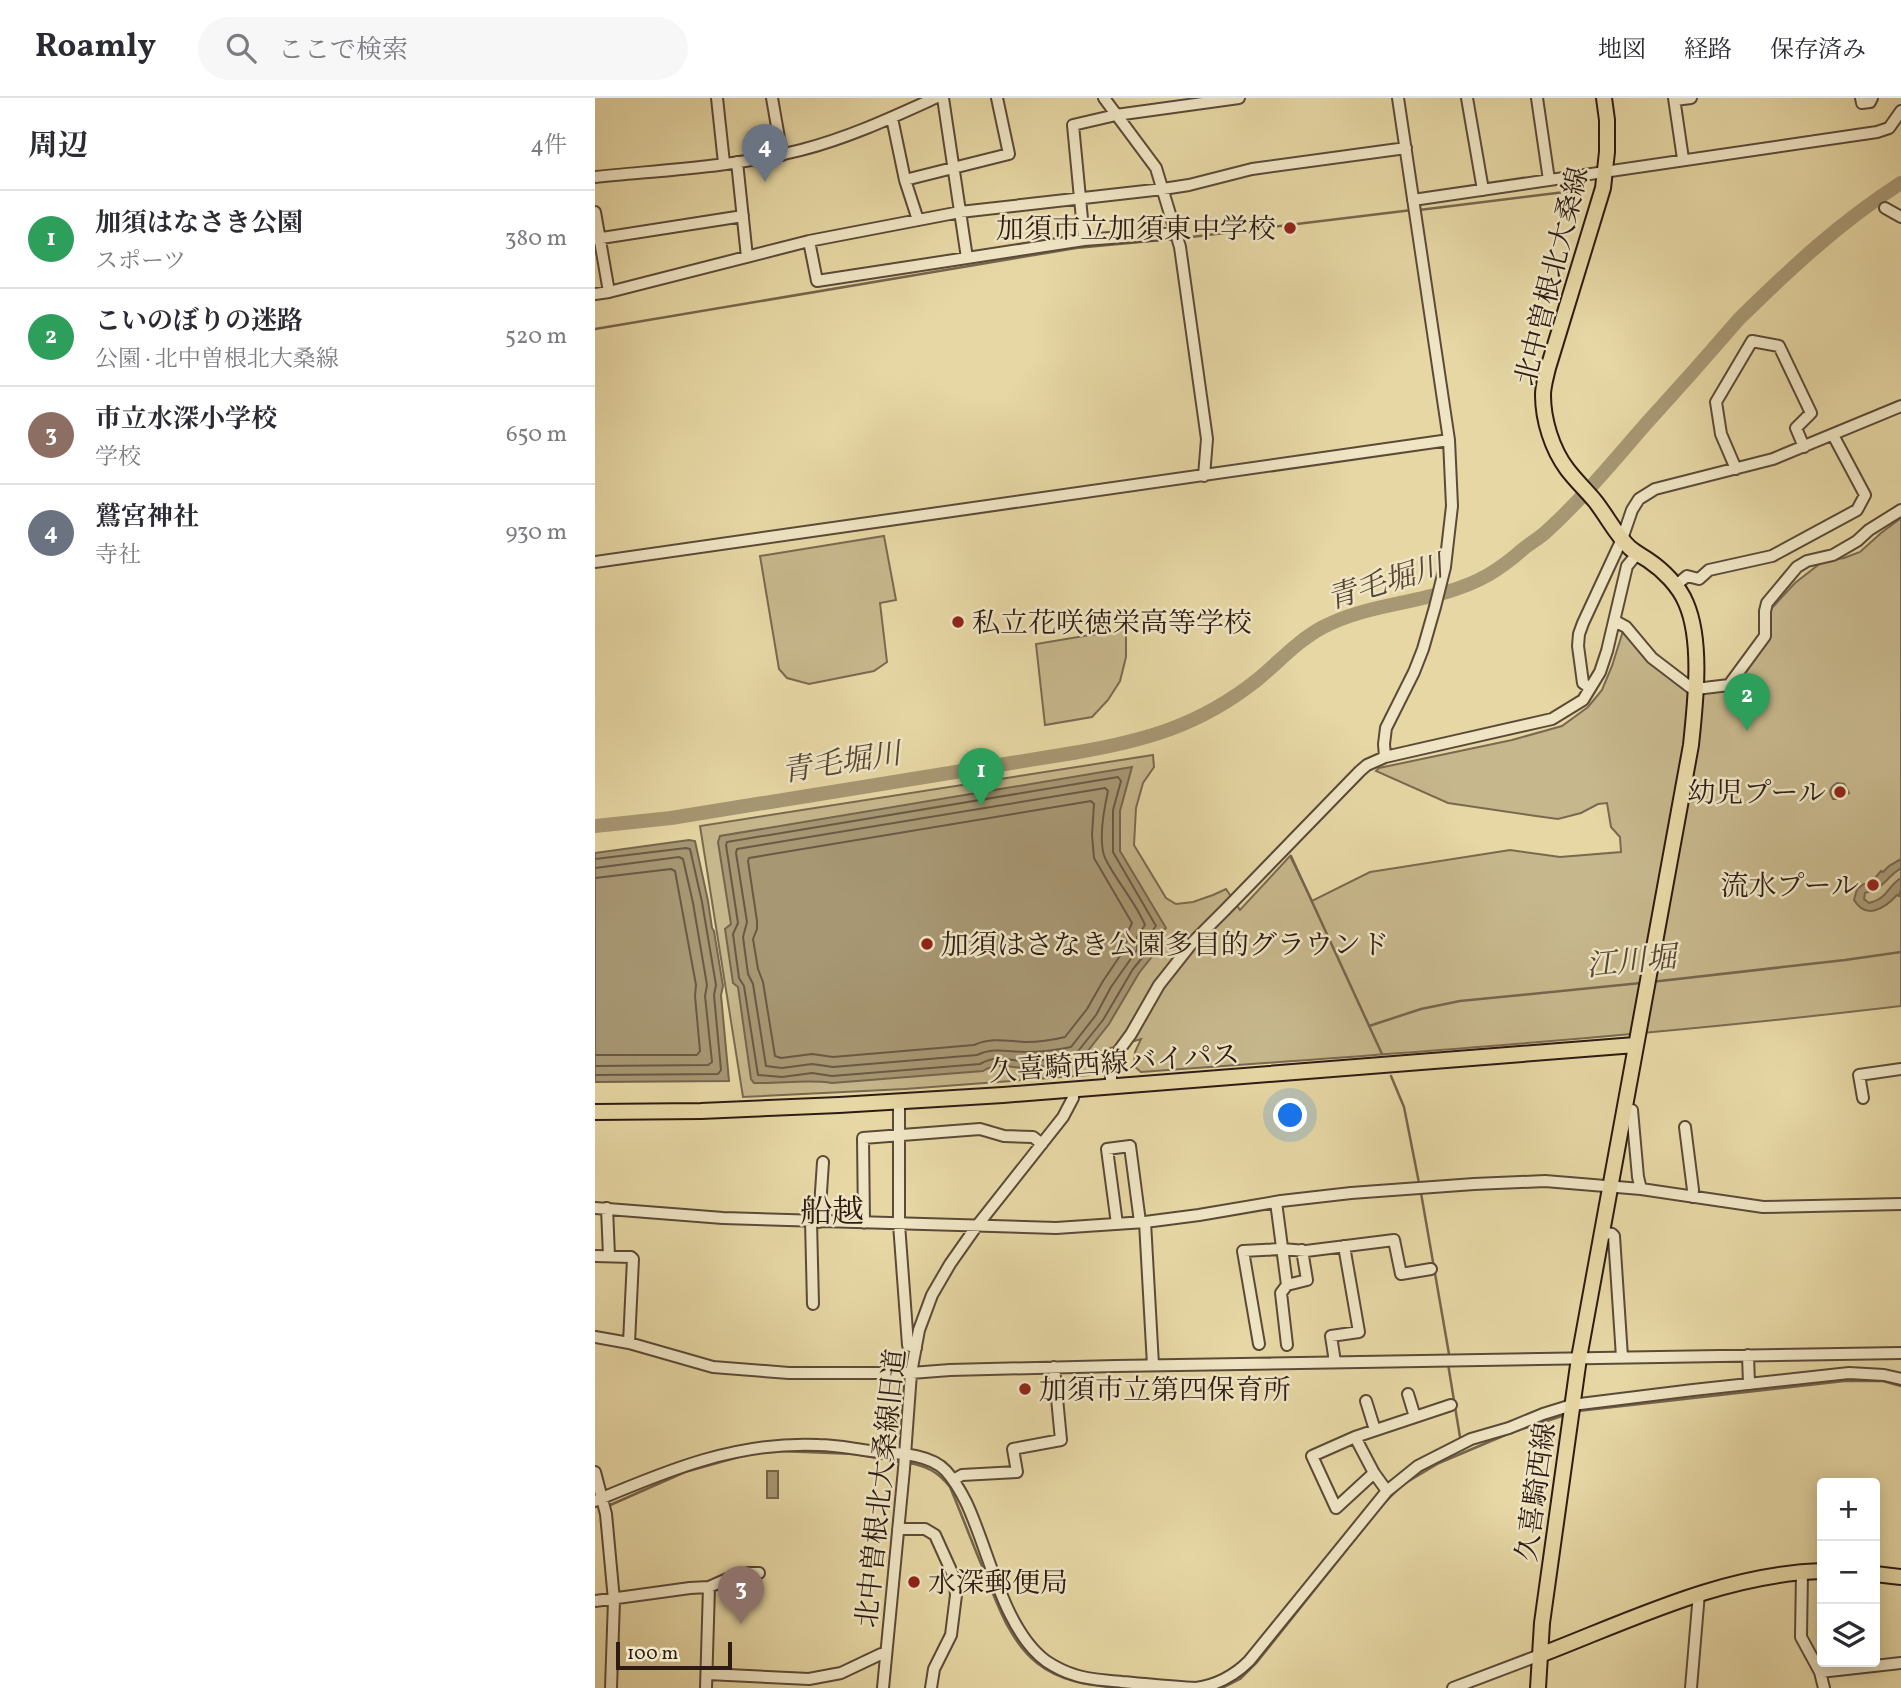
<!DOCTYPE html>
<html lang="ja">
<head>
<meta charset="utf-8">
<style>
	:root { --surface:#fff; --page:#f7f7f7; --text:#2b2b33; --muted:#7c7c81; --line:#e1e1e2; --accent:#8f2418 }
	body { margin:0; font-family:Vollkorn,"Noto Serif JP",serif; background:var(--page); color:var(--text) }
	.controls { position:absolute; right:21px; bottom:21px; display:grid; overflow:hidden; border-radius:7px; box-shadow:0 4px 18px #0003 }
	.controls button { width:63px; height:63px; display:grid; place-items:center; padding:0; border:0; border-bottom:2px solid var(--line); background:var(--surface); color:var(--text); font:35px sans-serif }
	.scale { position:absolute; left:21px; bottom:18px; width:116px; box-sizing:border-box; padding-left:7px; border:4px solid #2d1b14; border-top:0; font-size:19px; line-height:24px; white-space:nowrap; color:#2d1b14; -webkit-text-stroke:5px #efe5c4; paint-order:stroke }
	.you { position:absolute; left:696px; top:1018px; width:24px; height:24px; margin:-18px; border:5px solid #fff; border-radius:50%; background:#1a73e8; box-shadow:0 0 0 10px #1a73e833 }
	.badge { display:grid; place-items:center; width:46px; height:46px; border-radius:50%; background:var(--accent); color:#fff; font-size:23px; font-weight:700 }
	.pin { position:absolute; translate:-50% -58px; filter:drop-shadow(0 2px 4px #0008) }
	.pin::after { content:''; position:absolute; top:37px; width:24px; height:21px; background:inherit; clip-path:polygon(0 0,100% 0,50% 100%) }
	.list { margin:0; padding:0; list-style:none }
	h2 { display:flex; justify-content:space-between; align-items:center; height:91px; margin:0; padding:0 28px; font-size:30px }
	h2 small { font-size:23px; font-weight:400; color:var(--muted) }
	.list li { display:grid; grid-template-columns:46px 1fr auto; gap:21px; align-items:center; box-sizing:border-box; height:98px; padding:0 28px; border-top:2px solid var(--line) }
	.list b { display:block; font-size:26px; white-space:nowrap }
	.list p { margin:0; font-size:23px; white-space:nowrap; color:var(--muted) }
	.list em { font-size:23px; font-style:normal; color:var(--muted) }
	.icon { flex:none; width:38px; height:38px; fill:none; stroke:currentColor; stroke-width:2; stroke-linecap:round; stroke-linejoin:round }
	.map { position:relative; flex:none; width:1306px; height:1590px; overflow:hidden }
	header { display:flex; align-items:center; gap:42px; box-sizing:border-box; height:98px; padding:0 35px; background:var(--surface); border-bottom:2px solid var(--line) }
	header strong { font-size:33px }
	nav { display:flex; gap:38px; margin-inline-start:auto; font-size:24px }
	.search { width:490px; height:63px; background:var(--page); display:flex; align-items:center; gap:18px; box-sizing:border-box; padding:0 24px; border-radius:38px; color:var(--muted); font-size:26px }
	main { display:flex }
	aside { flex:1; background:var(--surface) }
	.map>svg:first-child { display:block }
	.green { fill:#c7b78c; stroke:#7a6950; stroke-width:2 }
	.water { fill:#a79773; stroke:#76654d; stroke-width:2 }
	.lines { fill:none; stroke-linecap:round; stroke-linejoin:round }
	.shore { stroke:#6a5944; stroke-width:2 }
	.stream { stroke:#76654d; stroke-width:2.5 }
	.river { stroke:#a79773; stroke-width:14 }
	.minor-casing { stroke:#5b4a38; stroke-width:14 }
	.major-casing { stroke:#2d1b14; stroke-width:18 }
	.minor { stroke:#efe5c4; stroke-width:10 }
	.major { stroke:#e6d7a4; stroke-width:14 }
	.poi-dot { fill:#8f2418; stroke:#efe5c4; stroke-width:2.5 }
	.labels { text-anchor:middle; stroke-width:5; stroke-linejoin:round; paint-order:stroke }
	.poi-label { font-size:28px; fill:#2d1b14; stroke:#efe5c4; text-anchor:start }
	.street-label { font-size:28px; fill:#2d1b14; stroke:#efe5c4 }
	.water-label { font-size:30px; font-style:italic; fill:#584635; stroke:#efe5c4 }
	.quarter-label { font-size:32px; fill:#2d1b14; stroke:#efe5c4 }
</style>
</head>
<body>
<header>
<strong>Roamly</strong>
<div class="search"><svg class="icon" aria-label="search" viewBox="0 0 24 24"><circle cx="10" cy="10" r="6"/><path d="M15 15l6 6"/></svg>ここで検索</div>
<nav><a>地図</a><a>経路</a><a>保存済み</a></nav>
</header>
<main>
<aside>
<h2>周辺<small>4件</small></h2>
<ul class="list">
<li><span class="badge" style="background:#2e9e5b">1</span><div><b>加須はなさき公園</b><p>スポーツ</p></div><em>380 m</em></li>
<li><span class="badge" style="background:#2e9e5b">2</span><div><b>こいのぼりの迷路</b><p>公園 · 北中曽根北大桑線</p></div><em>520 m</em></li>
<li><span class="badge" style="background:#8d6e63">3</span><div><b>市立水深小学校</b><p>学校</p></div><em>650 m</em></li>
<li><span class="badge" style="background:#6b7280">4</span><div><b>鷲宮神社</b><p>寺社</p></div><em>930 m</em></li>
</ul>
</aside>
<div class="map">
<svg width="1306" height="1590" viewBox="0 0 1306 1590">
	<rect width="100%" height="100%" fill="#e6d7a4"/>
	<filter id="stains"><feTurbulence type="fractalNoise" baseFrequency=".00286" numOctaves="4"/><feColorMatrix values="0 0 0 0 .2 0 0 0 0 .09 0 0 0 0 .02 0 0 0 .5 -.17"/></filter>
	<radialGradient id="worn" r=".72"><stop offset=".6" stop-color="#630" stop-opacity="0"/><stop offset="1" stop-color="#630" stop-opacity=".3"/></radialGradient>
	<!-- green -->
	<path class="green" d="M1306,420V908C1054,938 800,956 546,974L539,968L540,954L546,941L515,950L494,977L310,991L148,999L105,728L558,657L559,669L548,685L541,710L539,747L571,800L581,806L598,804L618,797L631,791L645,812L695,758L717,803L775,774L788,772L915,752L965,759L1026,754L1025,739L1016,729L1012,705L1003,706L986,715L963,721L941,718L853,705L781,673L784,670L917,642L967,628L993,609L1007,592L1017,568L1028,533L1092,593L1135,590L1173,540L1175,512L1200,485L1227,464L1249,460L1265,454L1286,435Z
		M289,438L301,502L285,505L292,564L279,573L214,586L192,580L184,571L165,458Z
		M531,531V559L525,583L513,602L497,619L450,627L441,546Z"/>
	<!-- water -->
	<path class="water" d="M537,669L525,713V753L571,830L557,843L559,856L544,875L514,926L484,964C467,966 449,969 432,970C414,970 404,963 388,973L237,985C211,981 186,986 159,985L156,981L143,889L138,885L130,831L136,826L123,744L125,738Z
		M1242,685L1249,686L1254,695L1241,701H1238C1233,694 1235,689 1242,685Z
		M94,742L100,743L113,803L117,830L119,833L128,888L126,897L134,983L0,984V755Z
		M1306,761V770C1290,780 1290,790 1270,795L1269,801L1274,805C1294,800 1292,788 1306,780V791L1304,798L1302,797C1289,811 1271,822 1259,802L1262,791L1269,786H1275L1286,773L1288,774L1294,768Z
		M172,1373H183V1400H172Z"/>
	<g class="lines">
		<!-- shore -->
		<path class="shore" d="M523,679L526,683L518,712V754L561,828L551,841V855L538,871L508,922L480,957C465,961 445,963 429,963C411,962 402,957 385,966L237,978L217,975L187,979L163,977L149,888L144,880L138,836L143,825L131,747L132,744Z
			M510,690L513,693C509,711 503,743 510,760C521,783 540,803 550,827L542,839V852L516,889L501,917L476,949C462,952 445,954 431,954C413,954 399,949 382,957L238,969L217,966L187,970L171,968L158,886L153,876L148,839L152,824L141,755L142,751Z
			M496,703L499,706L497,737L499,760L537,825L532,836L531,849L508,883L492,911L470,939C458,942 443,944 430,944C411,943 397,939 379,947L238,959L217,956L186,960L180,958L168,884L163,871L158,841L162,831V823L153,763L154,760Z
			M0,761L91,750L95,751L107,804L121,887L119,897L126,972L123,976L0,977
			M0,770L84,759L88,761L98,805L112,887L110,898L117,964L113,967L0,968
			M0,780L76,771L80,773L101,887L100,898L105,953L102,957H0"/>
		<!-- stream -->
		<path class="stream" d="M824,112L978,93
			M588,140L817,112
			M0,231L481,150L577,141
			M696,758L787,956
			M1056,884L1250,862L1306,854
			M774,928L826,911L865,903L1046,885
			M796,978L809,1009L824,1085
			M826,1095L854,1256
			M853,1266L865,1339
			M983,1313L1249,1283H1288L1306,1288
			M185,1353L260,1356L305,1364
			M314,1365C332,1368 343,1374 355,1389C366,1415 376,1442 387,1468C401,1502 413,1542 442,1565C466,1584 494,1587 523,1590
			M789,1405L807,1387L844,1365L915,1335L970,1317
			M13,1408L90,1374L147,1358
			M627,1590L645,1581L662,1564L776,1421"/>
		<!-- river -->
		<path class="river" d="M0,728L76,720L478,655C549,643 604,628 662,582C684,564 702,543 728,529C780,502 842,506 893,477C905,470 917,461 927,452C935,445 945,440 952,433C987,401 1018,364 1049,328C1081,293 1113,257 1144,221C1196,170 1244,125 1306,85"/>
		<defs>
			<path id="minor" d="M122,0L129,65
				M177,0L187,57
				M348,0L372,160
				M509,0L561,70L585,149L612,341L609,378
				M872,0L888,92
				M942,0L954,82
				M1079,0L1088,61
				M1266,0L1267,5L1275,4L1277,0
				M1080,2L1096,0
				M297,20L310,82L414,56L402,0
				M142,64L152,159
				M0,79C68,72 139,69 206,52C253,40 296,20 340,0
				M310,82L323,122
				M818,102L1282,34L1294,30L1306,13
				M1290,110L1306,119
				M0,114L14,194
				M0,141L148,118
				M489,142L478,27L521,17L644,0
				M214,143L222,183L489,142L581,135
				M0,196L14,194L214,143L365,114L568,91L594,87L657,71L811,50
				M1141,371L1126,336L1121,304L1157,243L1184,248L1216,315L1201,330L1209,349
				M0,464L854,342
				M1080,488L1092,478L1104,481L1114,472L1177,458L1262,412L1270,397L1238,337
				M1020,523L1031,529L1057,560L1095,589L1101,591L1134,587L1170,538V513L1172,505L1202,469L1212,463L1238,457L1262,443L1274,432L1306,412
				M995,590L988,585L983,548L984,536L988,525L1027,441L1037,412L1044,401L1060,391L1178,361L1306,308
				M790,659L789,646L791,630L819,574L828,551L840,509L850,469L857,408L854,342L803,0
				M516,988V968L525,951L536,936L564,887L598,844L630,812L765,673L772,667L790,659L957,621L988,602L1005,574L1012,553L1032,468L1042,456
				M1268,1000L1264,977L1306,971
				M304,1003V1126L313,1247L321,1250
				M1037,1012L1043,1079L1046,1091
				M1090,1029L1098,1092L1097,1099
				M681,1104L692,1187L686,1195L692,1247
				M0,1110L128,1120L461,1130L550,1124L604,1117L686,1103L756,1095L879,1086L950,1083L1046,1091L1168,1109L1306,1106
				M12,1110L14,1158
				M216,1123L218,1206
				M224,1124L228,1064
				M550,1124L558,1267
				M269,1125L268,1040L385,1031L409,1038L438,1039L447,1046
				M522,1126L512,1051L535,1048L545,1124
				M1006,1134L1017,1136L1019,1138L1027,1259
				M0,1158L36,1159L38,1161L34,1245
				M692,1187L712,1182L707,1152
				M0,1239L34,1245L118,1269L194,1275H316L355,1272L521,1268L1306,1255
				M664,1246L648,1153L687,1151L711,1153L799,1142L806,1176L836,1171
				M1153,1257L1154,1286
				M740,1264L736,1238L764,1234L749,1148
				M813,1296L820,1319
				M771,1303L780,1332
				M760,1339L779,1375
				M0,1374L11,1416L19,1502L16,1590
				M358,1382L367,1377L422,1374L418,1351L466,1342L459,1269
				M792,1393L779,1375L741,1410L717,1358L760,1339L856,1307
				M0,1403C73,1372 143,1343 224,1347C241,1347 259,1351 276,1353C298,1355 335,1355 351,1373C359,1382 366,1394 371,1404C394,1452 408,1531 451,1563C460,1569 470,1574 480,1577C494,1582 511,1582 527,1584C551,1586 576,1589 601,1590C622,1587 639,1578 654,1563L792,1393L823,1368L876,1341L914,1330L948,1316L977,1307L1098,1292L1254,1275L1289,1277L1306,1281
				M303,1431H330L340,1437L359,1479L361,1497L356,1537L339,1571L336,1590
				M1207,1474L1206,1539L1225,1574L1229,1590
				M0,1503L95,1490L114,1489L139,1478L153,1475H164
				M1225,1574L1306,1565
				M113,1576L214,1581L246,1575L286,1556L291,1557
				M111,1590L114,1489
				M288,1590L309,1371L316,1275L324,1232L337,1197L355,1166L381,1129L468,1019L478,1000V991
				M858,1590L945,1557
				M1096,1590L1104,1495"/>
			<path id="major" d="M0,1014L106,1013L244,1007L408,997L1040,947
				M1280,1476L1306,1479
				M945,1557C1036,1522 1128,1476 1227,1473
				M943,1590L947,1525L984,1260L1096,647C1100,607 1108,544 1091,505C1084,488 1068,472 1053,462C1047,458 1041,455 1035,450C1021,437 1012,418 1000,403C991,392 981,383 972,371C957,351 948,322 948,297C948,288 951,279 953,270L1008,90L1012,54V22L1009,0"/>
		</defs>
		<!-- minor casing -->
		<use href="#minor" class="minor-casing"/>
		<!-- major casing -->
		<use href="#major" class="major-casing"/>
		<!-- minor -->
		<use href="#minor" class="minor"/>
		<!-- major -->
		<use href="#major" class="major"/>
	</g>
	<!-- markers -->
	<g class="poi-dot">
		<circle cx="695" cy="130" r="7"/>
		<circle cx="363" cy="524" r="7"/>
		<circle cx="1245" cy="694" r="7"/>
		<circle cx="1278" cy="787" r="7"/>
		<circle cx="332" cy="846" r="7"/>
		<circle cx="430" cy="1291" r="7"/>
		<circle cx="319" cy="1484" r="7"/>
	</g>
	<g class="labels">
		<!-- poi labels -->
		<g class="poi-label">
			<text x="681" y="140" text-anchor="end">加須市立加須東中学校</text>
			<text x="377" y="534">私立花咲徳栄高等学校</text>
			<text x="1231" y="704" text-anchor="end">幼児プール</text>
			<text x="1264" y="797" text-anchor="end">流水プール</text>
			<text x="346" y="856">加須はさなき公園多目的グラウンド</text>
			<text x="444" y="1301">加須市立第四保育所</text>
			<text x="333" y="1494">水深郵便局</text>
		</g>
		<!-- street labels -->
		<g class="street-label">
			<text transform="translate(956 178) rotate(-76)" y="10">北中曽根北大桑線</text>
			<text transform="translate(519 964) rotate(-4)" y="10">久喜騎西線バイパス</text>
			<text transform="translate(285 1390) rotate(-84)" y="10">北中曽根北大桑線旧道</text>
			<text transform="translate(940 1394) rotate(-82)" y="10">久喜騎西線</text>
		</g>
		<!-- water labels -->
		<g class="water-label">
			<text transform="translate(790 484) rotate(-17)" y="10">青毛堀川</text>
			<text transform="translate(246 664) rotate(-9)" y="10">青毛堀川</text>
			<text transform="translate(1036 863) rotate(-6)" y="10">江川堀</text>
		</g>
		<!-- quarter labels -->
		<g class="quarter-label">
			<text x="237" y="1124">船越</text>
		</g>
	</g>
	<rect width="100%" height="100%" filter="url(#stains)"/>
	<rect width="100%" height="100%" fill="url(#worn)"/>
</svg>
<div class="controls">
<button>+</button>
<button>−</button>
<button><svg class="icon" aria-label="layers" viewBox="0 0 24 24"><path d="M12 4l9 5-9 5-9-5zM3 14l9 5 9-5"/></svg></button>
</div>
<div class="scale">100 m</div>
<div class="you"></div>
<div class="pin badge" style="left:386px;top:708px;background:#2e9e5b">1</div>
<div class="pin badge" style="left:1152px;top:633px;background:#2e9e5b">2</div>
<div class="pin badge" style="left:146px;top:1526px;background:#8d6e63">3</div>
<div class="pin badge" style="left:170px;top:84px;background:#6b7280">4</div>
</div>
</main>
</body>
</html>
